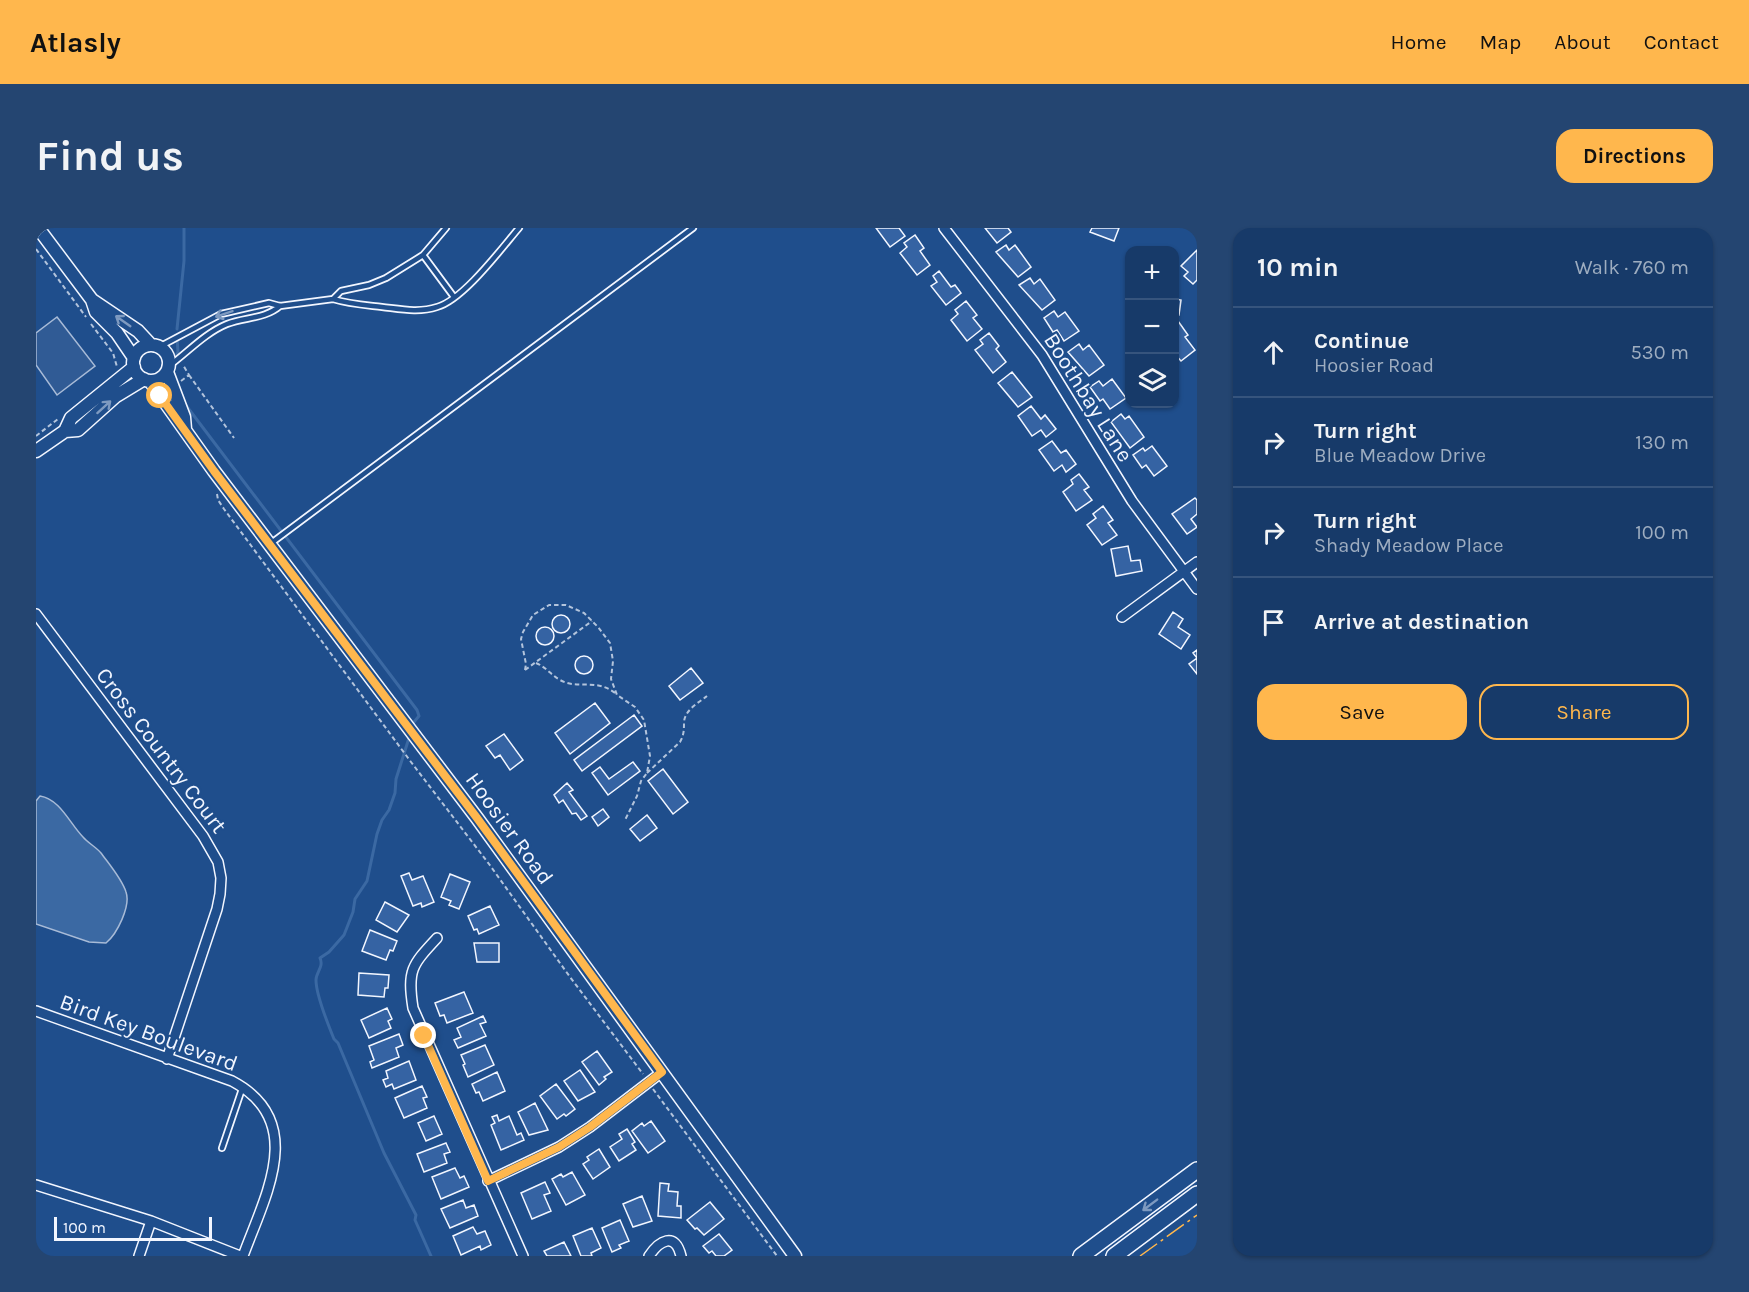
<!DOCTYPE html>
<html lang="en">
<head>
<meta charset="utf-8">
<style>
	:root { --surface:#173a69; --page:#244571; --text:#f1f3f6; --muted:#9eadc0; --line:#36547d; --accent:#ffb74d }
	body { margin:0; font-family:Karla,sans-serif; background:var(--page); color:var(--text) }
	.controls { position:absolute; right:18px; top:18px; display:grid; overflow:hidden; border-radius:12px; box-shadow:0 2px 4px #0004 }
	.controls button { width:54px; height:54px; display:grid; place-items:center; padding:0; border:0; border-bottom:2px solid var(--line); background:var(--surface); color:var(--text); font:30px sans-serif }
	.scale { position:absolute; left:18px; bottom:15px; width:158px; box-sizing:border-box; padding-left:6px; border:3px solid #f2f6ff; border-top:0; font-size:16px; line-height:21px; white-space:nowrap; color:#f2f6ff; -webkit-text-stroke:4px #1f4e8c; paint-order:stroke }
	.stop { position:absolute; width:18px; height:18px; margin:-14px; border:4px solid #ffb74d; border-radius:50%; background:#fff }
	.stop.end { background:#ffb74d; border-color:#fff; box-shadow:0 2px 6px #0008 }
	.list { margin:0; padding:0; list-style:none }
	h2 { display:flex; justify-content:space-between; align-items:center; height:78px; margin:0; padding:0 24px; font-size:26px }
	h2 small { font-size:20px; font-weight:400; color:var(--muted) }
	.list li { display:grid; grid-template-columns:39px 1fr auto; gap:18px; align-items:center; box-sizing:border-box; height:90px; padding:0 24px; border-top:2px solid var(--line) }
	.list b { display:block; font-size:22px; white-space:nowrap }
	.list p { margin:0; font-size:20px; white-space:nowrap; color:var(--muted) }
	.list em { font-size:20px; font-style:normal; color:var(--muted) }
	.actions { display:flex; gap:12px; padding:18px 24px }
	.actions a { flex:1; padding:14px 0; border:2px solid var(--accent); border-radius:18px; text-align:center; font-size:21px; color:var(--accent) }
	.actions .main { background:var(--accent); color:#111 }
	.icon { flex:none; width:33px; height:33px; fill:none; stroke:currentColor; stroke-width:2; stroke-linecap:round; stroke-linejoin:round }
	.map { position:relative; flex:none; width:1161px; height:1028px; overflow:hidden; border-radius:18px }
	header { display:flex; align-items:center; gap:36px; box-sizing:border-box; height:84px; padding:0 30px; background:var(--accent); color:#111 }
	header strong { font-size:28px }
	nav { display:flex; gap:33px; margin-inline-start:auto; font-size:21px }
	.intro { display:flex; align-items:center; justify-content:space-between; box-sizing:border-box; height:144px; padding:0 36px }
	h1 { margin:0; font-size:42px }
	.button { padding:15px 27px; border-radius:18px; background:var(--accent); color:#111; font-size:21px; font-weight:700 }
	main { display:flex; gap:36px; padding:0 36px }
	aside { flex:1; background:var(--surface); border-radius:18px; box-shadow:0 2px 4px #0004 }
	.map>svg:first-child { display:block }
	.parking { fill:#305b95; stroke:#a8bbd7; stroke-width:1.5 }
	.water { fill:#3b69a3; stroke:#a8bbd7; stroke-width:1.5 }
	.lines { fill:none; stroke-linecap:round; stroke-linejoin:round }
	.stream { stroke:#3b69a3; stroke-width:3 }
	.building { fill:#3563a3; stroke:#f2f6ff; stroke-width:1.5 }
	.service-casing { stroke:#f2f6ff; stroke-width:8 }
	.minor-casing { stroke:#f2f6ff; stroke-width:12 }
	.tertiary-casing { stroke:#f2f6ff; stroke-width:15 }
	.primary-casing { stroke:#f2f6ff; stroke-width:18 }
	.path { stroke:#b3c4dc; stroke-width:2; stroke-dasharray:4.5 3; stroke-linecap:butt }
	.service { stroke:#1f4e8c; stroke-width:4.5 }
	.minor { stroke:#1f4e8c; stroke-width:9 }
	.tertiary { stroke:#1f4e8c; stroke-width:12 }
	.primary { stroke:#1f4e8c; stroke-width:15 }
	.power { stroke:#ffb74d; stroke-width:1.5; stroke-dasharray:21 4.5 3 4.5; stroke-linecap:butt }
	.oneway { stroke:#7e9ac0 }
	.route { stroke:#ffb74d; stroke-width:8 }
	.labels { text-anchor:middle; stroke-width:4.5; stroke-linejoin:round; paint-order:stroke }
	.street-label { font-size:22px; fill:#f2f6ff; stroke:#1f4e8c }
</style>
</head>
<body>
<header>
<strong>Atlasly</strong>
<nav><a>Home</a><a>Map</a><a>About</a><a>Contact</a></nav>
</header>
<div class="intro"><h1>Find us</h1><a class="button">Directions</a></div>
<main>
<div class="map">
<svg width="1161" height="1028" viewBox="0 0 1161 1028">
	<rect width="100%" height="100%" fill="#1f4e8c"/>
	<!-- parking -->
	<path class="parking" d="M21,89L59,138L21,167L0,137V105Z"/>
	<!-- water -->
	<path class="water" d="M4,568C24,571 34,596 47,609C52,615 60,619 65,625C73,636 86,651 90,664C95,678 81,706 70,715L53,714L0,696V573Z"/>
	<g class="lines">
		<!-- stream -->
		<path class="stream" d="M141,101L148,33V0
			M137,134L142,124L141,109
			M149,176L381,482L383,488L378,494
			M373,510L360,551L359,565L353,582L346,592L341,606L331,653L319,671L317,684L308,707L293,724L284,730C288,739 280,744 280,752C280,768 292,796 298,811L302,815L348,925L380,987L379,992L395,1028"/>
	</g>
	<!-- building -->
	<path class="building" d="M840,0H863L869,8L854,19Z
		M949,0H972L975,4L961,15Z
		M1056,0H1083L1078,13L1054,4Z
		M879,7L888,20L884,23L894,37L881,47L864,25L871,19L868,15Z
		M970,17L973,22L979,17L995,39L982,49L960,24Z
		M1161,22V52L1157,56L1148,48L1152,44L1145,38Z
		M903,43L915,59L919,57L925,65L910,77L895,58L901,54L897,48Z
		M994,50L998,56L1004,51L1019,72L1006,82L983,57Z
		M1138,55H1141L1139,71L1145,72L1143,87H1138Z
		M930,73L941,87L937,90L946,101L931,113L915,92L922,86L919,82Z
		M1018,83L1022,89L1029,84L1043,103L1028,113L1021,102L1017,104L1008,90Z
		M1142,93L1152,107L1149,109L1159,122L1145,133L1138,125V95Z
		M953,105L963,118L960,121L970,134L957,145L939,122L947,116L944,112Z
		M1043,116L1047,122L1053,117L1068,137L1053,148L1032,124Z
		M976,144L996,169L982,179L962,155Z
		M1076,151L1090,170L1074,181L1067,171L1064,173L1054,159L1063,153L1067,158Z
		M995,178L1005,191L1009,187L1020,201L1010,209L1005,202L996,208L982,188Z
		M1085,186L1089,191L1093,188L1108,209L1094,220L1075,194Z
		M1016,213L1025,225L1030,222L1040,236L1030,244L1026,237L1018,243L1003,222Z
		M1116,218L1131,238L1118,248L1110,237L1106,240L1097,227L1107,220L1109,223Z
		M1043,246L1053,259L1048,262L1056,272L1040,283L1027,264L1037,256L1035,252Z
		M1159,270L1161,272V286L1155,291L1161,299L1151,306L1136,286Z
		M1067,278L1077,292L1072,295L1081,307L1066,317L1051,297L1060,290L1057,286Z
		M1092,318L1095,333L1104,332L1106,343L1080,348L1075,321Z
		M1137,384L1147,391L1142,399L1154,407L1145,421L1123,406Z
		M516 396a9 9 0 1 1 18 0a9 9 0 1 1-18 0Z
		M500 408a9 9 0 1 1 18 0a9 9 0 1 1-18 0Z
		M1161,422V446L1153,436L1161,430L1157,425Z
		M539 437a9 9 0 1 1 18 0a9 9 0 1 1-18 0Z
		M655,440L667,455L644,472L633,458Z
		M559,475L574,495L534,526L519,505Z
		M598,487L606,498L546,543L538,532Z
		M468,506L487,532L474,542L464,527L459,530L450,518Z
		M597,534L604,543L572,567L556,545L564,539L573,551Z
		M627,541L652,574L637,586L612,553Z
		M531,555L537,562L533,564L551,588L545,592L540,585L536,586L527,572L523,575L518,567Z
		M567,581L573,589L562,598L556,589Z
		M611,587L621,600L604,613L594,601Z
		M373,645L376,652L387,648L398,674L386,679L385,675L377,678L365,648Z
		M414,646L434,654L423,681L413,677L415,673L405,669Z
		M349,674L373,687L361,704L340,692Z
		M454,678L463,697L443,706L441,701L438,702L432,688Z
		M334,702L361,713L357,723L354,722L350,732L326,723Z
		M438,715H463V734H441Z
		M323,745L353,747L352,760H349L348,769L322,767Z
		M428,764L437,785L411,795L408,787L404,788L399,775Z
		M351,780L356,791L352,793L355,800L333,810L325,792Z
		M447,788L450,794L444,796L450,808L422,820L418,812L425,809L421,800Z
		M363,806L367,817L360,820L363,829L336,840L334,834L338,832L333,818Z
		M449,817L458,837L432,849L427,837L429,836L425,827Z
		M561,823L576,844L568,849L570,851L563,857L546,834Z
		M373,833L380,852L358,861L356,856L350,859L347,852L352,850L350,843Z
		M544,842L559,864L542,873L528,853Z
		M461,844L469,863L447,873L443,864L440,865L436,856Z
		M520,856L539,881L530,888L528,886L521,891L504,868Z
		M386,858L391,869L387,870L391,880L368,890L359,870Z
		M499,875L512,902L493,907L482,884Z
		M461,887L463,893L473,888L481,907L485,905L488,912L465,922L455,897L459,895L456,889Z
		M398,888L406,906L390,913L382,895Z
		M615,893L629,913L612,925L596,903L606,895L608,898Z
		M591,901L599,914L596,916L600,922L583,933L574,919L586,911L583,906Z
		M410,915L414,924L408,926L411,935L388,944L381,926Z
		M563,921L574,939L557,951L547,936L553,932L551,929Z
		M419,940L424,950L428,948L433,959L405,971L396,949Z
		M536,944L549,967L530,977L516,951L525,946L527,949Z
		M509,954L514,965L508,967L515,983L496,991L485,965Z
		M624,955L633,956L632,963L642,964L641,978H645V990L622,988Z
		M606,968L616,993L597,999L587,976Z
		M427,972L430,980L438,977L442,988L414,1000L405,981Z
		M674,974L688,991L668,1007L661,1000L659,1001L651,992Z
		M584,992L593,1013L583,1017L585,1020L576,1024L566,1000Z
		M437,999L441,1006L449,1003L455,1017L445,1022L444,1018L425,1027L417,1008Z
		M556,1000L565,1020L555,1025L556,1028H545L537,1008Z
		M683,1006L696,1022L688,1028H680L676,1023L673,1025L667,1018Z
		M528,1014L535,1028H511L508,1023Z"/>
	<g class="lines">
		<defs>
			<path id="service" d="M387,27L418,69
				M297,71C313,76 329,77 346,79C364,81 383,85 401,79C427,72 465,21 483,0
				M123,119L185,86L233,75L244,78L297,71L305,63L333,57L350,50L387,27L410,0
				M133,138C152,124 169,105 191,96C209,89 229,91 244,78
				M234,316L657,0
				M186,920L206,861"/>
			<path id="minor" d="M908,0L1006,127L1096,273L1161,361
				M0,386L167,608L182,634L185,650L184,666L181,681L131,831
				M1086,389L1161,334
				M401,710C376,737 371,742 377,780L487,1028
				M0,783L196,853C272,893 229,968 207,1028
				M452,953L523,919L554,899L626,844
				M0,957L115,993L204,1028
				M103,1028L115,993
				M613,1028C623,1013 639,1003 645,1028"/>
			<path id="tertiary" d="M2,0L56,72L60,84L81,105L98,130
				M56,72L102,103L115,117
				M97 135a18 18 0 1 1 36 0a18 18 0 1 1-36 0Z
				M131,144L148,189L149,201
				M114,153L178,243L441,590L759,1028
				M29,203L35,190L98,139
				M0,223L29,203L42,202L80,168L108,151"/>
			<path id="primary" d="M1045,1028L1161,942
				M1078,1028L1161,966"/>
		</defs>
		<!-- service casing -->
		<use href="#service" class="service-casing"/>
		<!-- minor casing -->
		<use href="#minor" class="minor-casing"/>
		<!-- tertiary casing -->
		<use href="#tertiary" class="tertiary-casing"/>
		<!-- primary casing -->
		<use href="#primary" class="primary-casing"/>
		<!-- path -->
		<path class="path" d="M0,21L50,89
			M55,96L77,125L81,139
			M153,147L198,210
			M145,153L153,147L147,137
			M0,208L22,191
			M181,266L182,272L188,281L375,534L453,636L534,749L607,846
			M500,435C510,439 515,447 524,452C542,462 560,450 579,465
			M489,442L490,436L485,411L487,404L497,387L513,377H530L548,385L562,399L574,415L577,433L575,451L581,467L599,479L608,492L614,528L611,545L605,553L601,568L589,592
			M489,442L556,393
			M611,545L644,514C648,507 648,502 648,494C649,482 662,475 671,468
			M617,861L741,1028"/>
		<!-- service -->
		<use href="#service" class="service"/>
		<!-- minor -->
		<use href="#minor" class="minor"/>
		<!-- tertiary -->
		<use href="#tertiary" class="tertiary"/>
		<!-- primary -->
		<use href="#primary" class="primary"/>
		<!-- power -->
		<path class="power" d="M1104,1028L1161,987"/>
	</g>
	<!-- one-way arrows -->
	<defs><path id="oneway-shaft" d="M-6 0H5M1.5-3L5.5 0L1.5 3" fill="none" stroke-width="1.6" stroke-linecap="round" stroke-linejoin="round" transform="scale(1.5)"/></defs>
	<g class="oneway">
		<use href="#oneway-shaft" transform="translate(188 86) rotate(161)"/>
		<use href="#oneway-shaft" transform="translate(87 93) rotate(-145)"/>
		<use href="#oneway-shaft" transform="translate(68 179) rotate(-42)"/>
		<use href="#oneway-shaft" transform="translate(1114 977) rotate(143)"/>
	</g>
	<g class="lines">
		<!-- route -->
		<path class="route" d="M124,168L178,243L441,590L626,844L554,899L523,919L452,953L388,808"/>
	</g>
	<g class="labels">
		<!-- street labels -->
		<g class="street-label">
			<text transform="translate(1053 169) rotate(58)" y="8">Boothbay Lane</text>
			<text transform="translate(126 522) rotate(53)" y="8">Cross Country Court</text>
			<text transform="translate(474 600) rotate(54)" y="8">Hoosier Road</text>
			<text transform="translate(113 804) rotate(20)" y="8">Bird Key Boulevard</text>
		</g>
	</g>
</svg>
<div class="controls">
<button>+</button>
<button>−</button>
<button><svg class="icon" aria-label="layers" viewBox="0 0 24 24"><path d="M12 4l9 5-9 5-9-5zM3 14l9 5 9-5"/></svg></button>
</div>
<div class="scale">100 m</div>
<div class="stop" style="left:124px;top:168px"></div>
<div class="stop end" style="left:388px;top:808px"></div>
</div>
<aside>
<h2>10 min<small>Walk · 760 m</small></h2>
<ul class="list">
<li><svg class="icon" aria-label="ahead" viewBox="0 0 24 24"><path d="M12 20V5M6 11l6-6 6 6"/></svg><div><b>Continue</b><p>Hoosier Road</p></div><em>530 m</em></li>
<li><svg class="icon" aria-label="right" viewBox="0 0 24 24"><path d="M7 20v-9h11M14 6l5 5-5 5"/></svg><div><b>Turn right</b><p>Blue Meadow Drive</p></div><em>130 m</em></li>
<li><svg class="icon" aria-label="right" viewBox="0 0 24 24"><path d="M7 20v-9h11M14 6l5 5-5 5"/></svg><div><b>Turn right</b><p>Shady Meadow Place</p></div><em>100 m</em></li>
<li><svg class="icon" aria-label="arrive" viewBox="0 0 24 24"><path d="M6 21V4h12l-3 4 3 4H6"/></svg><div><b>Arrive at destination</b></div></li>
</ul>
<div class="actions"><a class="main">Save</a><a>Share</a></div>
</aside>
</main>
</body>
</html>
